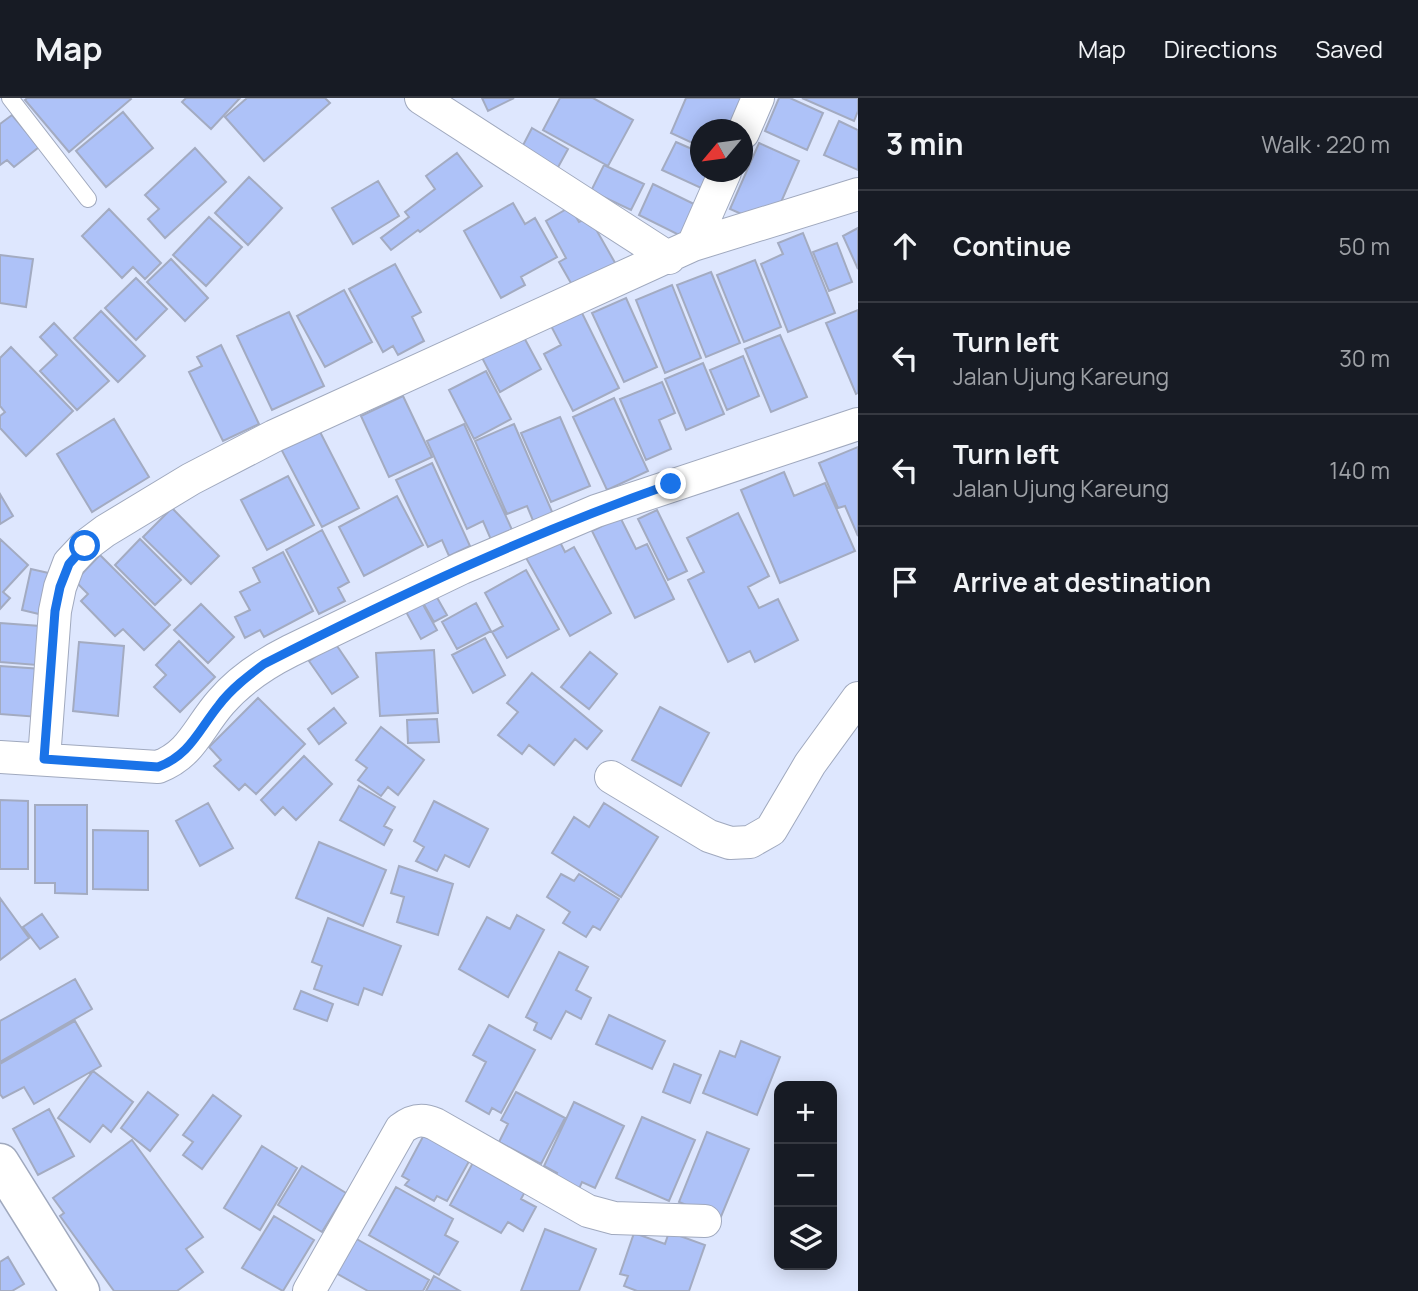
<!DOCTYPE html>
<html lang="en">
<head>
<meta charset="utf-8">
<style>
	:root { --surface:#171b24; --page:#242831; --text:#f1f3f6; --muted:#9ea1a6; --line:#363941 }
	body { margin:0; font-family:Manrope,sans-serif; background:var(--page); color:var(--text) }
	.controls { position:absolute; right:21px; bottom:21px; display:grid; overflow:hidden; border-radius:14px; box-shadow:0 4px 18px #0003 }
	.controls button { width:63px; height:63px; display:grid; place-items:center; padding:0; border:0; border-bottom:2px solid var(--line); background:var(--surface); color:var(--text); font:35px sans-serif }
	.compass { position:absolute; left:690px; top:21px; width:63px; height:63px; border-radius:50%; background:var(--surface); box-shadow:0 4px 18px #0003; rotate:241deg }
	.stop { position:absolute; width:21px; height:21px; margin:-16px; border:5px solid #1a73e8; border-radius:50%; background:#fff }
	.stop.end { background:#1a73e8; border-color:#fff; box-shadow:0 2px 7px #0008 }
	.list { margin:0; padding:0; list-style:none }
	h2 { display:flex; justify-content:space-between; align-items:center; height:91px; margin:0; padding:0 28px; font-size:30px }
	h2 small { font-size:23px; font-weight:400; color:var(--muted) }
	.list li { display:grid; grid-template-columns:46px 1fr auto; gap:21px; align-items:center; box-sizing:border-box; height:112px; padding:0 28px; border-top:2px solid var(--line) }
	.list b { display:block; font-size:26px; white-space:nowrap }
	.list p { margin:0; font-size:23px; white-space:nowrap; color:var(--muted) }
	.list em { font-size:23px; font-style:normal; color:var(--muted) }
	.icon { flex:none; width:38px; height:38px; fill:none; stroke:currentColor; stroke-width:2; stroke-linecap:round; stroke-linejoin:round }
	.map { position:relative; flex:none; width:858px; height:1193px; overflow:hidden }
	header { display:flex; align-items:center; gap:42px; box-sizing:border-box; height:98px; padding:0 35px; background:var(--surface); border-bottom:2px solid var(--line) }
	header strong { font-size:33px }
	nav { display:flex; gap:38px; margin-inline-start:auto; font-size:24px }
	main { display:flex }
	aside { flex:1; background:var(--surface) }
	.map>svg:first-child { display:block }
	.building { fill:#aec2f8; stroke:#a3abc1; stroke-width:2 }
	.lines { fill:none; stroke-linecap:round; stroke-linejoin:round }
	.lane-casing { stroke:#a0a9be; stroke-width:18 }
	.street-casing { stroke:#a0a9be; stroke-width:34 }
	.secondary-casing { stroke:#a0a9be; stroke-width:41 }
	.lane { stroke:#fff; stroke-width:16 }
	.street { stroke:#fff; stroke-width:32 }
	.secondary { stroke:#fff; stroke-width:38 }
	.route { stroke:#1a73e8; stroke-width:9 }
</style>
</head>
<body>
<header>
<strong>Map</strong>
<nav><a>Map</a><a>Directions</a><a>Saved</a></nav>
</header>
<main>
<div class="map">
<svg width="858" height="1193" viewBox="0 0 858 1193">
	<rect width="100%" height="100%" fill="#dee7fe"/>
	<!-- building -->
	<path class="building" d="M27,0H130L131,1L69,54L25,2Z
		M186,0H240L211,31L182,4Z
		M247,0H325L330,5L264,63L225,19Z
		M482,0H514L488,13Z
		M560,0H593L633,22L608,68L543,32Z
		M686,0H746L732,32H701V49L671,35Z
		M779,0H790L823,15L807,52L765,33Z
		M802,0H858V13L854,23Z
		M123,14L153,50L106,89L76,53Z
		M12,17L39,49L14,69L7,62L0,67V26Z
		M839,23L858,32V72L824,57Z
		M532,30L568,51L556,73L520,53Z
		M676,44L701,55V74H708L701,90L662,72Z
		M759,45L799,63L775,118L753,121L730,111Z
		M195,50L226,84L165,140L148,121L159,111L145,97Z
		M457,55L482,88L420,134L418,132L391,152L381,140L409,119L405,114L435,91L426,78Z
		M604,67L644,86L631,112L591,93Z
		M249,79L282,110L248,147L215,115Z
		M378,83L399,118L353,146L332,110Z
		M653,86L696,107L681,138L639,117Z
		M513,105L525,126L535,120L557,159L521,179L525,187L501,200L464,133Z
		M570,109L579,124L589,119L618,170L576,194L559,164L566,160L546,123Z
		M109,111L161,165L145,181L133,169L122,180L82,138Z
		M209,119L242,149L206,188L173,157Z
		M858,130V171L843,138Z
		M803,135L835,215L788,234L761,166L783,156L778,145Z
		M837,145L852,184L829,193L813,154Z
		M0,157L33,161L26,209L0,205Z
		M171,161L208,200L185,223L147,184Z
		M755,162L781,229L744,244L717,177Z
		M395,166L421,214L412,219L424,243L398,257L393,248L383,254L349,191Z
		M711,174L740,245L706,259L677,187Z
		M136,180L167,211L136,242L105,210Z
		M672,187L701,260L665,275L636,202Z
		M344,192L372,244L325,269L297,218Z
		M626,200L657,269L624,284L592,215Z
		M580,211L619,290L573,313L544,256L561,247L550,226Z
		M858,212V295L856,296L826,225Z
		M101,213L145,258L118,284L74,240Z
		M289,214L324,288L272,312L237,238Z
		M54,225L109,283L77,312L40,273L57,257L40,239Z
		M520,232L541,271L500,294L479,254Z
		M780,237L807,299L771,314L745,251Z
		M221,247L259,326L223,343L189,274L202,268L197,259Z
		M11,249L73,313L26,358L0,330V318L5,314L0,308V260Z
		M743,258L759,298L727,312L710,272Z
		M703,265L724,316L686,332L665,281Z
		M486,273L511,321L474,341L449,292Z
		M662,284L675,315L659,322L671,351L646,362L620,301Z
		M403,298L432,359L389,379L361,318Z
		M614,300L648,373L607,392L573,319Z
		M560,319L590,388L551,404L521,335Z
		M114,321L149,379L92,414L57,356Z
		M464,326L513,434L492,444L483,423L467,431L427,343Z
		M514,326L553,416L534,425L527,408L507,416L475,343Z
		M317,328L359,410L322,429L279,347Z
		M858,349V438L845,408L838,410L819,365Z
		M432,365L470,448L449,458L442,442L428,449L396,382Z
		M784,374L794,398L825,385L855,453L780,485L741,392Z
		M288,378L314,427L267,452L241,402Z
		M0,396L13,418L0,426Z
		M397,398L423,447L364,478L339,429Z
		M172,410L219,458L191,486L143,439Z
		M657,412L687,473L668,482L638,421Z
		M738,415L769,478L748,489L759,510L778,501L798,542L755,564L750,553L728,564L688,482L704,474L687,440Z
		M620,419L636,451L647,446L674,501L635,520L592,433Z
		M322,432L349,484L338,490L345,503L319,516L286,452Z
		M558,440L565,454L574,449L611,515L570,538L525,458Z
		M0,441L28,467L3,494L10,500L0,511Z
		M140,441L181,482L155,507L115,467Z
		M283,454L313,513L264,539L260,532L245,540L235,519L250,512L240,494L260,484L253,470Z
		M100,457L170,527L144,552L123,531L115,538L81,503L88,496L75,483Z
		M31,471L53,476L43,517L22,512Z
		M526,472L559,531L507,560L492,534L503,528L485,495Z
		M435,496L447,517L434,524L422,503Z
		M421,503L437,532L421,541L405,512Z
		M476,505L491,533L457,551L442,524Z
		M201,506L234,539L208,565L174,532Z
		M0,525L40,528L37,567L0,564Z
		M485,540L505,577L473,595L452,557Z
		M179,543L215,579L180,614L154,589L166,577L156,567Z
		M79,544L124,548L118,618L73,613Z
		M335,545L358,579L332,596L309,563Z
		M434,552L438,615L380,618L376,555Z
		M590,554L617,576L589,611L561,589Z
		M0,568L42,571L39,619L0,616Z
		M532,575L602,633L587,651L575,641L554,667L529,647L522,656L498,637L518,614L507,605Z
		M258,600L305,646L256,696L245,686L239,692L214,668L221,662L209,649Z
		M660,609L709,635L681,688L632,662Z
		M334,610L346,625L319,646L308,631Z
		M437,621L439,644L408,645L407,622Z
		M381,629L424,662L398,697L388,689L381,698L358,682L367,670L356,662Z
		M304,658L332,686L296,722L283,709L275,717L261,702Z
		M359,688L395,709L384,728L392,732L384,747L340,722Z
		M0,702L28,703V771H0Z
		M434,703L488,731L469,769L445,757L437,773L416,763L424,749L414,743Z
		M208,705L233,750L200,768L176,723Z
		M604,705L658,739L621,799L552,755L574,719L589,729Z
		M35,707H87V796L55,795V785H35Z
		M93,732L148,733V792L93,791Z
		M319,744L386,772L363,828L296,800Z
		M399,768L453,786L438,837L397,824L404,799L391,795Z
		M561,776L574,783L579,776L619,801L600,832L593,828L586,839L563,825L570,814L547,799Z
		M0,800L29,840L0,862Z
		M42,816L58,839L40,851L23,829Z
		M517,817L544,832L508,899L459,871L487,819L510,831Z
		M328,820L401,848L382,897L364,890L358,907L314,891L322,868L312,864Z
		M559,854L588,869L576,892L591,900L581,921L566,913L551,941L534,932L537,925L526,919Z
		M75,881L92,911L0,964V923Z
		M301,893L333,906L327,923L294,911Z
		M609,917L665,943L652,971L596,946Z
		M75,923L101,968L34,1006L24,989L3,1000L0,996V966Z
		M489,927L535,952L501,1015L492,1010L489,1016L466,1003L486,964L473,957Z
		M741,943L780,959L757,1017L703,995L720,953L735,959Z
		M674,966L701,977L690,1005L663,994Z
		M93,973L133,1004L111,1034L103,1027L90,1044L58,1020Z
		M148,994L178,1017L150,1053L121,1030Z
		M516,994L565,1020L541,1066L499,1044L508,1026L501,1022Z
		M213,997L241,1018L202,1071L183,1057L193,1044L183,1037Z
		M574,1004L624,1028L595,1090L582,1084L578,1093L554,1081L557,1075L544,1068Z
		M49,1011L74,1058L38,1077L13,1031Z
		M642,1019L695,1042L669,1103L616,1080Z
		M426,1033L472,1058L447,1103L437,1098L434,1103L405,1087L409,1082L402,1078Z
		M707,1034L749,1051L720,1121L679,1104Z
		M132,1042L203,1139L186,1151L203,1174L177,1193H114L60,1118L64,1115L53,1100Z
		M262,1048L297,1070L260,1132L224,1110Z
		M476,1059L528,1088L521,1101L536,1109L523,1133L508,1124L501,1135L450,1107Z
		M302,1068L346,1095L322,1134L278,1107Z
		M396,1089L453,1121L445,1137L458,1144L439,1177L369,1137Z
		M274,1118L314,1142L283,1193L242,1170Z
		M545,1131L596,1151L579,1193H521Z
		M669,1134L705,1147L689,1193H637L624,1188L628,1178L620,1176L634,1135L665,1146Z
		M346,1135L429,1182L423,1193H368L327,1170Z
		M8,1159L24,1186L12,1193H0V1164Z
		M434,1178L460,1193H426Z"/>
	<g class="lines">
		<defs>
			<path id="lane" d="M10,0L88,101"/>
			<path id="street" d="M421,0L669,160
				M743,35L758,0
				M693,147L725,74
				M0,659L158,669C192,656 198,630 221,604C240,582 264,566 290,553L462,470L596,413L858,326
				M44,661L55,513L60,489L69,465L85,448L105,433L191,381L274,338L693,147L858,96
				M611,679L709,738L730,745L750,744L771,732L810,666L858,600
				M309,1193L401,1031C412,1022 422,1020 435,1026L588,1113L614,1120L705,1123"/>
			<path id="secondary" d="M0,1065L80,1193"/>
		</defs>
		<!-- lane casing -->
		<use href="#lane" class="lane-casing"/>
		<!-- street casing -->
		<use href="#street" class="street-casing"/>
		<!-- secondary casing -->
		<use href="#secondary" class="secondary-casing"/>
		<!-- lane -->
		<use href="#lane" class="lane"/>
		<!-- street -->
		<use href="#street" class="street"/>
		<!-- secondary -->
		<use href="#secondary" class="secondary"/>
	</g>
	<g class="lines">
		<!-- route -->
		<path class="route" d="M85,448L69,466L60,489L55,513L44,661L158,669C190,657 198,633 219,607C231,591 248,578 264,566C397,498 531,435 671,386"/>
	</g>
</svg>
<div class="controls">
<button>+</button>
<button>−</button>
<button><svg class="icon" aria-label="layers" viewBox="0 0 24 24"><path d="M12 4l9 5-9 5-9-5zM3 14l9 5 9-5"/></svg></button>
</div>
<svg class="compass" viewBox="-18 -18 36 36"><path d="M0-13l5 13h-10z" fill="#e53935"/><path d="M0 13l5-13h-10z" fill="#9ea1a6"/></svg>
<div class="stop" style="left:85px;top:448px"></div>
<div class="stop end" style="left:671px;top:386px"></div>
</div>
<aside>
<h2>3 min<small>Walk · 220 m</small></h2>
<ul class="list">
<li><svg class="icon" aria-label="ahead" viewBox="0 0 24 24"><path d="M12 20V5M6 11l6-6 6 6"/></svg><div><b>Continue</b></div><em>50 m</em></li>
<li><svg class="icon" aria-label="left" viewBox="0 0 24 24"><path d="M17 20v-9H6M10 6l-5 5 5 5"/></svg><div><b>Turn left</b><p>Jalan Ujung Kareung</p></div><em>30 m</em></li>
<li><svg class="icon" aria-label="left" viewBox="0 0 24 24"><path d="M17 20v-9H6M10 6l-5 5 5 5"/></svg><div><b>Turn left</b><p>Jalan Ujung Kareung</p></div><em>140 m</em></li>
<li><svg class="icon" aria-label="arrive" viewBox="0 0 24 24"><path d="M6 21V4h12l-3 4 3 4H6"/></svg><div><b>Arrive at destination</b></div></li>
</ul>
</aside>
</main>
</body>
</html>
